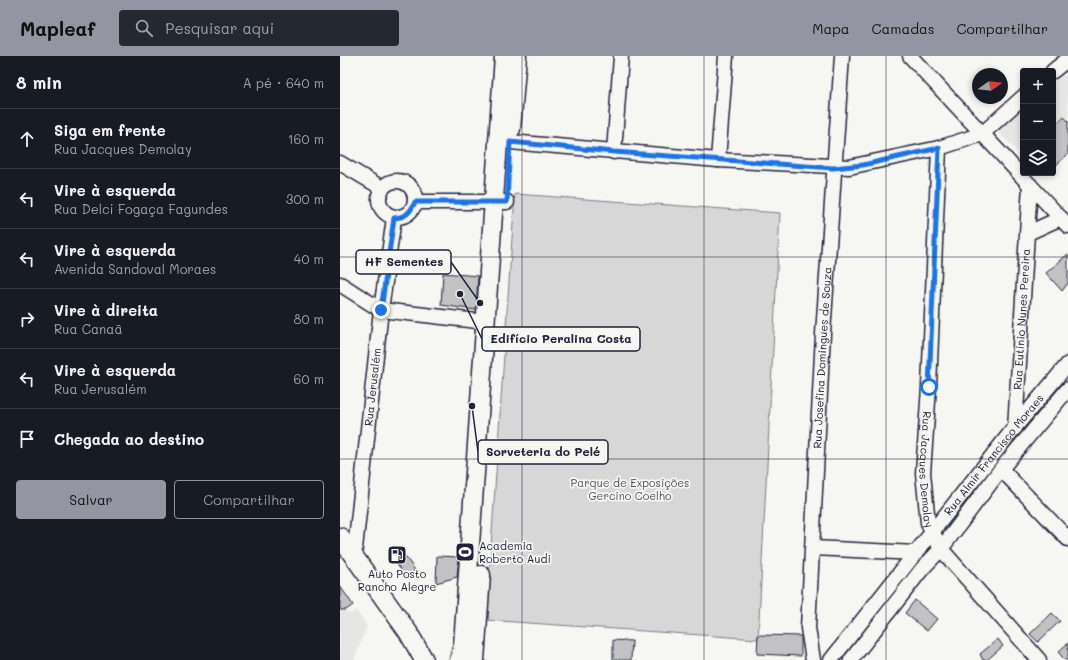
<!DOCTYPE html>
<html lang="pt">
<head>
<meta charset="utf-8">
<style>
	:root { --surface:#171b24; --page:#242831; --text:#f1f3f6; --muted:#9ea1a6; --line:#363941; --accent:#9495a2 }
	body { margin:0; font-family:Mali,sans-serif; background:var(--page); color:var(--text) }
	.controls { position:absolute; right:12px; top:12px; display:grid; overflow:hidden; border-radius:4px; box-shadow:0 2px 6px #0003 }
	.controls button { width:36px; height:36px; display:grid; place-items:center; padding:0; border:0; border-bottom:1px solid var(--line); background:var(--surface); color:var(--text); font:20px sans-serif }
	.compass { position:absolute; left:632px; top:12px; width:36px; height:36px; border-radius:50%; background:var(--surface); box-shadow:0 2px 6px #0003; rotate:76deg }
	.stop { position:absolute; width:12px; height:12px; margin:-9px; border:3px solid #1a73e8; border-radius:50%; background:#fff }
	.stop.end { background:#1a73e8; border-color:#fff; box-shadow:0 1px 4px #0008 }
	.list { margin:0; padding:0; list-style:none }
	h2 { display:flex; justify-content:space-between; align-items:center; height:52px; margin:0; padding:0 16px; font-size:17px }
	h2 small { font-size:13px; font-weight:400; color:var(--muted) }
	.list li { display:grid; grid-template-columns:26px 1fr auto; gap:12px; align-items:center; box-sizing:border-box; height:60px; padding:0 16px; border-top:1px solid var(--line) }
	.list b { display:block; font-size:15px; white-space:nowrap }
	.list p { margin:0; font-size:13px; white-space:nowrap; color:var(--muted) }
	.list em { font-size:13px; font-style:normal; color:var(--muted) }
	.actions { display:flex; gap:8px; padding:12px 16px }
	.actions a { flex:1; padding:9px 0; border:1px solid var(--accent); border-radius:4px; text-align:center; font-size:14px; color:var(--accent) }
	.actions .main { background:var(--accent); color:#111 }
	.icon { flex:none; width:22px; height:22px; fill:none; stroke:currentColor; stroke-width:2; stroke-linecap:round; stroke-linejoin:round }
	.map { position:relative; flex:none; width:728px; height:604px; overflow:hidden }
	header { display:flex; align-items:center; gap:24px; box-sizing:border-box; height:56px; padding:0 20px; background:var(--accent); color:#111 }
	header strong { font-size:19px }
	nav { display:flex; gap:22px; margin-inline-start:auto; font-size:14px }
	.search { width:280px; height:36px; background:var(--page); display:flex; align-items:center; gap:10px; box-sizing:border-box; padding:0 14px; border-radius:4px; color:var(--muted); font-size:15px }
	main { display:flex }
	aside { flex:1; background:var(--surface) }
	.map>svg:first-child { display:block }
	.built { fill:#e6e6e4 }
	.green { fill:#d7d7d7; stroke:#7c7c89 }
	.building { fill:#c2c2c4; stroke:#22223b }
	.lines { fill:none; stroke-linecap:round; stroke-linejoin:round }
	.minor-casing { stroke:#22223b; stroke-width:17 }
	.major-casing { stroke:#22223b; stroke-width:21 }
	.minor { stroke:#f6f6f2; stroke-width:14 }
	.major { stroke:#f6f6f2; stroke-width:18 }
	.route { stroke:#1a73e8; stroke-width:5 }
	.grid { fill:none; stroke:#22223b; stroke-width:1; stroke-opacity:0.55 }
	.labels { text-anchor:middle; stroke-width:3.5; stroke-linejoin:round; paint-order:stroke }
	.street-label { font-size:11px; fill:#22223b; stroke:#f6f6f2 }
	.park-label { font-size:11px; fill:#4f4f62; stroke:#f6f6f2 }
	.poi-label { font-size:11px; fill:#22223b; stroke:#f6f6f2; text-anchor:start }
	.leader { fill:none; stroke:#22223b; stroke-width:1.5 }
	.callout-dot { fill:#22223b; stroke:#f6f6f2; stroke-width:1.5 }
	.callout { fill:#f6f6f2; stroke:#22223b; stroke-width:1.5 }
	.callout-label { font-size:12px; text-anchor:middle; font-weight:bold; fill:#22223b }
</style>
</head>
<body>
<header>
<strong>Mapleaf</strong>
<div class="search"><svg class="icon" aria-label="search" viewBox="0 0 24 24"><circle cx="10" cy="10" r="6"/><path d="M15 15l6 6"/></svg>Pesquisar aqui</div>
<nav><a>Mapa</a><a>Camadas</a><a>Compartilhar</a></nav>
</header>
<main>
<aside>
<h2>8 min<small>A pé · 640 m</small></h2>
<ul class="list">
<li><svg class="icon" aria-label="ahead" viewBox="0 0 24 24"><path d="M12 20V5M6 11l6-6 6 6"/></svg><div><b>Siga em frente</b><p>Rua Jacques Demolay</p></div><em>160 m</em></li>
<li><svg class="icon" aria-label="left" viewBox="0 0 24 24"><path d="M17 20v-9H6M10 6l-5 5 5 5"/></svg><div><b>Vire à esquerda</b><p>Rua Delci Fogaça Fagundes</p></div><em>300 m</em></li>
<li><svg class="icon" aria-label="left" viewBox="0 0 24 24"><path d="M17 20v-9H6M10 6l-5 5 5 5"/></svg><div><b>Vire à esquerda</b><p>Avenida Sandoval Moraes</p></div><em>40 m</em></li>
<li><svg class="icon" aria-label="right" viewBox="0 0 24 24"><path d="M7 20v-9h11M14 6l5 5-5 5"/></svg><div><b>Vire à direita</b><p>Rua Canaã</p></div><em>80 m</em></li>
<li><svg class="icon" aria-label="left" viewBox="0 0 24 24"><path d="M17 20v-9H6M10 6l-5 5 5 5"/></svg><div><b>Vire à esquerda</b><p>Rua Jerusalém</p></div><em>60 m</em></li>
<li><svg class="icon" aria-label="arrive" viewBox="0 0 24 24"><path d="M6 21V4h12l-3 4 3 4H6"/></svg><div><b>Chegada ao destino</b></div></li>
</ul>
<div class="actions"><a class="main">Salvar</a><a>Compartilhar</a></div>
</aside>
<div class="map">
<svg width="728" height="604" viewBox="0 0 728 604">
	<rect width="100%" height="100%" fill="#f6f6f2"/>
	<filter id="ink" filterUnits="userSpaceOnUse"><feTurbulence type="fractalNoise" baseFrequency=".025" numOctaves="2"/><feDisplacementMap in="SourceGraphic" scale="8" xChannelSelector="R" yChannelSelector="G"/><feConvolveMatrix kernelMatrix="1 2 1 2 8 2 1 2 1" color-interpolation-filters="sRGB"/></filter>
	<g filter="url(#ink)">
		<!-- built -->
		<path class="built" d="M728,15V98L713,112V27Z
			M683,52V101L656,74Z
			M0,554L11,558L16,554L27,570L14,604H0Z"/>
		<!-- green -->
		<path class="green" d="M175,138L440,157L418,583L146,564Z"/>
		<!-- building -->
		<path class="building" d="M724,61L728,65V98L713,112V71Z
			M728,198V227L722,235L706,217Z
			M103,217L138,220L136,254L101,249Z
			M59,492L75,514L66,521L50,499Z
			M97,500L119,501L117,521L96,527Z
			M0,530L13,549L6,554H0Z
			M575,544L597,563L587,575L565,557Z
			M712,557L720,565L698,586L690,578Z
			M418,579L461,580V600L417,598Z
			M658,583L663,590L647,604H643L640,598Z
			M273,584L292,585L291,604H273Z
			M728,587V604H725L718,596Z"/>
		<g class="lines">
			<defs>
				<g id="minor">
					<path d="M570,0L728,170"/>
					<path d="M713,15L728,3"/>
					<path d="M170,86L378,104L509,111L599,92L642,78L683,41"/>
					<path id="s1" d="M599,92L589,331L583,417L588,467L601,493L699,604"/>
					<path d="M274,96L281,0"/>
					<path d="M378,104L386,0"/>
					<path d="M0,107L42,132"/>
					<circle cx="57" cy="143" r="18"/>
					<path d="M75,146H167"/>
					<path d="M688,177L721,162"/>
					<path d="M0,228L41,254L146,266"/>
					<path id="s2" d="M675,372L690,129"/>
					<path d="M661,413L728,483"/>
					<path d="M473,492L576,497"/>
					<path id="s3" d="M14,502L41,254L54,162"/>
					<path id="s4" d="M473,604L468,572L483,278L502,0"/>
					<path id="s5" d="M491,604L675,371L728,308"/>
					<path d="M511,604L582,513L601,493L661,413L728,333"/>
				</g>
				<path id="major" d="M171,73L177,0
					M0,481L68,576L84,604
					M119,604L123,589L164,0
					M135,604L141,519"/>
			</defs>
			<!-- minor casing -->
			<use href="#minor" class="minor-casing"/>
			<!-- major casing -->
			<use href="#major" class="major-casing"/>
			<!-- minor -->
			<use href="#minor" class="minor"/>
			<!-- major -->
			<use href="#major" class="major"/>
		</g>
	</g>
	<g class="lines" filter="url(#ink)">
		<!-- route -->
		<path class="route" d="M41,254L54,162C66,161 70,157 75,146H167L170,86L274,96L493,112L523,109L599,92L589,331"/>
	</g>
	<!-- grid -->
	<path class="grid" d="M182,0V604M364,0V604M546,0V604M0,201H728M0,403H728"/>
	<!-- icons -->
	<defs>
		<symbol id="stadium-square" viewBox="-11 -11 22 22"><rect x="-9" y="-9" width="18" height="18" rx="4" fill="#22223b" stroke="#f6f6f2"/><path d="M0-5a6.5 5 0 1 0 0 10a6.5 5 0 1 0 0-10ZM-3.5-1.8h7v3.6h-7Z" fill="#fff"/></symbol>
		<symbol id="fuel-square" viewBox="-11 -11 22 22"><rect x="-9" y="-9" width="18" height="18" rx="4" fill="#22223b" stroke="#f6f6f2"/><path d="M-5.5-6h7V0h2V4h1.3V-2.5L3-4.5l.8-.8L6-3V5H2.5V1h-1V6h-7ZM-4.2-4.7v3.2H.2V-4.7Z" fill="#fff"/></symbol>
	</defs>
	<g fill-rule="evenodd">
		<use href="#stadium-square" x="114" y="485" width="22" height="22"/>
		<use href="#fuel-square" x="46" y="488" width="22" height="22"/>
	</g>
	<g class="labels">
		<!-- street labels -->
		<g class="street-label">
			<text dy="4" stroke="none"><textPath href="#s2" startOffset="109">Rua Eutínio Nunes Pereira</textPath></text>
			<text dy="4" stroke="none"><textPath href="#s4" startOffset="303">Rua Josefina Domingues de Souza</textPath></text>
			<text dy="4" stroke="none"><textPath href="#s3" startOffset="172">Rua Jerusalém</textPath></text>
			<text dy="4" stroke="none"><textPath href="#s5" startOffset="262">Rua Almir Francisco Moraes</textPath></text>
			<text dy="4" stroke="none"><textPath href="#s1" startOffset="322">Rua Jacques Demolay</textPath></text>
		</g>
		<!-- park labels -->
		<g class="park-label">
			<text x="290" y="431">Parque de Exposições<tspan x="290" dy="13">Gercino Coelho</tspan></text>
		</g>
		<!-- poi labels -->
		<g class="poi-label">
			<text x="139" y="494">Academia<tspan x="139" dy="13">Roberto Audi</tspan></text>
			<text x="57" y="522" text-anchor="middle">Auto Posto<tspan x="57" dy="13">Rancho Alegre</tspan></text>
		</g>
	</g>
	<!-- callouts -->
	<path class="leader" d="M140 247L111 206M120 238L142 283M132 350L138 396"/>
	<g class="callout-dot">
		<circle cx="140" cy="247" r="4"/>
		<circle cx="120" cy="238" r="4"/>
		<circle cx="132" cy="350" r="4"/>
	</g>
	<g class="callout">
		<rect x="16" y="194" width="95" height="24" rx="4"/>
		<rect x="142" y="271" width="158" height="24" rx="4"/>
		<rect x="138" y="384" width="130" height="24" rx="4"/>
	</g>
	<g class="callout-label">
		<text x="64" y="210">HF Sementes</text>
		<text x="221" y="287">Edifício Peralina Costa</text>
		<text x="203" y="400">Sorveteria do Pelé</text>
	</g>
</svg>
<div class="controls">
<button>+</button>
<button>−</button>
<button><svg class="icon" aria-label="layers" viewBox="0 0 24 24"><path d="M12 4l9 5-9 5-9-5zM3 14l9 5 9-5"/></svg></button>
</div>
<svg class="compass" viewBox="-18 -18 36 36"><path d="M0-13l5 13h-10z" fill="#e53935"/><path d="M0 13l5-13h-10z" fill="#9ea1a6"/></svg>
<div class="stop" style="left:589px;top:331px"></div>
<div class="stop end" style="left:41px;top:254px"></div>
</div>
</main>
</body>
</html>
